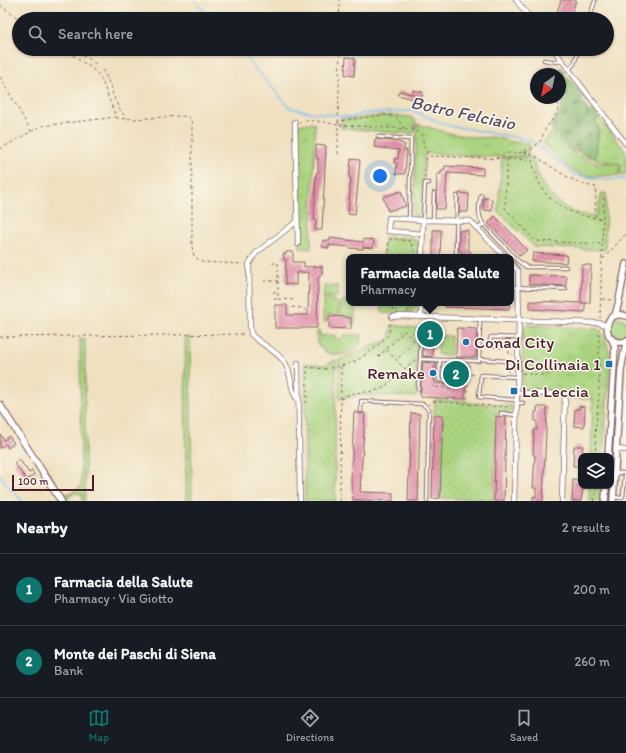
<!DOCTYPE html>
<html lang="en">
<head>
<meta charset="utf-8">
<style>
	:root { --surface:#171b24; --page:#242831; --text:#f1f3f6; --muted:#9ea1a6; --line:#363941; --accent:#0f766e }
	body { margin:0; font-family:Itim,sans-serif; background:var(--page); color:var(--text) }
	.controls { position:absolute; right:12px; bottom:12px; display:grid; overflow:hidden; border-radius:8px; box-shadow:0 1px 3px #0004 }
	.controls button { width:36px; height:36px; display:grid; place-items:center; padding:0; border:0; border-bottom:1px solid var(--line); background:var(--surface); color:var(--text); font:20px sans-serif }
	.compass { position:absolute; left:530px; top:68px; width:36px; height:36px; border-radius:50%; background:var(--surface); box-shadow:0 1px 3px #0004; rotate:213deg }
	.scale { position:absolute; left:12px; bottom:10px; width:82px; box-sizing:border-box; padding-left:4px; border:2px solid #4a1f2b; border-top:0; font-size:11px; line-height:14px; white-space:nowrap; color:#4a1f2b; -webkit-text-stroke:3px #fbf7ec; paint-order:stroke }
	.you { position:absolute; left:380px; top:176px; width:14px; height:14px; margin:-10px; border:3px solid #fff; border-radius:50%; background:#1a73e8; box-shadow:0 0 0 6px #1a73e833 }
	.badge { display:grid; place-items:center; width:26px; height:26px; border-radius:50%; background:var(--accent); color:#fff; font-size:13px; font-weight:700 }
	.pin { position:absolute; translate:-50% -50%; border:2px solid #fff; box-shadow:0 1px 4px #0006 }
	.popup { position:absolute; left:346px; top:254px; width:168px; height:52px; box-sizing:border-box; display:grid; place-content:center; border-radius:8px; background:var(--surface); filter:drop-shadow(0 1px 3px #0005); font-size:13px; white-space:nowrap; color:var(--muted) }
	.popup b { font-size:15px; color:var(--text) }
	.popup::after { content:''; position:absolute; left:50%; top:100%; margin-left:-8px; border:8px solid transparent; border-top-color:var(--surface) }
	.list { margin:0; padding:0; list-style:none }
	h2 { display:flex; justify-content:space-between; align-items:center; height:52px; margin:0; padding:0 16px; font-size:17px }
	h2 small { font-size:13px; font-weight:400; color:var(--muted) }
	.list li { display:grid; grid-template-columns:26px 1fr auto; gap:12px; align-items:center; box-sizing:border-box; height:72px; padding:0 16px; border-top:1px solid var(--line) }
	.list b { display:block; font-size:15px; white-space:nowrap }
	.list p { margin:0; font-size:13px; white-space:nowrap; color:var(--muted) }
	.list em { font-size:13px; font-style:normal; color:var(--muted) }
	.icon { flex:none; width:22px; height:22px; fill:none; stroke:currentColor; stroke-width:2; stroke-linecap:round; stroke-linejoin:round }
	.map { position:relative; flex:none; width:626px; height:501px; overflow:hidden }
	.search { position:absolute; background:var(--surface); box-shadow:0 1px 3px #0004; left:12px; right:12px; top:12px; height:44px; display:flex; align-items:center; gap:10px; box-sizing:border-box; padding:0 14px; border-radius:22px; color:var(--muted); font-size:15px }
	.sheet { height:196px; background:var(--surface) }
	nav { display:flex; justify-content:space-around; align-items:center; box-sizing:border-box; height:56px; border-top:1px solid var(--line); background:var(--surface); font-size:11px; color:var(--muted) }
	nav a { display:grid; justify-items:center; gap:2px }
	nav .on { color:var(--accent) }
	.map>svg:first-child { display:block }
	.grass { fill:url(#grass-tufts); stroke:#7a7a56 }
	.forest { fill:url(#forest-firs); stroke:#696a4c }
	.park { fill:url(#park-dots); stroke:#7a7a56 }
	.pitch { fill:#abd480; stroke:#7a7a56 }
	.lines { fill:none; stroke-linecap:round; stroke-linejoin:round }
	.stream { stroke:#7cbcf0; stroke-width:1.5 }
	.building { fill:url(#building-hatch) }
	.service-casing { stroke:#84635f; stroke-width:4.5 }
	.minor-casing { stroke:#84635f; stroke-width:6 }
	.tertiary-casing { stroke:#84635f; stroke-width:8 }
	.secondary-casing { stroke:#84635f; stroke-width:8 }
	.path { stroke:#84635f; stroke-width:1; stroke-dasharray:3 3; stroke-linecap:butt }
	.service { stroke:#fff; stroke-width:2.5 }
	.minor { stroke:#fff; stroke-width:4.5 }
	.tertiary { stroke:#fff; stroke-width:5.5 }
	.secondary { stroke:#fff; stroke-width:6 }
	.poi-dot { fill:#1f6fb2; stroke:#fbf7ec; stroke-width:1.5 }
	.labels { text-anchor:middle; stroke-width:3; stroke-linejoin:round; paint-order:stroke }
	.poi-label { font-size:17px; fill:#4a1f2b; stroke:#fbf7ec; text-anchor:start }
	.water-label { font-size:18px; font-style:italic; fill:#594e66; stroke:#fbf7ec }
</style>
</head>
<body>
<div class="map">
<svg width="626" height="501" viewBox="0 0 626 501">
	<defs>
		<pattern id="grass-tufts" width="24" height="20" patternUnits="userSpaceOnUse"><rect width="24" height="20" fill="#abd480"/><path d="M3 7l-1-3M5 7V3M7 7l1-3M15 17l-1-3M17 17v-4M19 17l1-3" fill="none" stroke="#95b66f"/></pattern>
		<pattern id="forest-firs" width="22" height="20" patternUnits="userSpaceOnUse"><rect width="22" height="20" fill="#88b66e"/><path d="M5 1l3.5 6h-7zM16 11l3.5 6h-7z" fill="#71935b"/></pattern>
		<pattern id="park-dots" width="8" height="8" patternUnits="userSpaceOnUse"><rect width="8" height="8" fill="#abd480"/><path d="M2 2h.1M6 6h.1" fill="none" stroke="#95b66f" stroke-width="1.8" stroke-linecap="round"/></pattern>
		<pattern id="building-hatch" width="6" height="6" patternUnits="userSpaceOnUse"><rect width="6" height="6" fill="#e591ac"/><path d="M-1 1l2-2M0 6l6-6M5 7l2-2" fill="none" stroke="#bc768c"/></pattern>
	</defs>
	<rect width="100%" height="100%" fill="#fbf7ec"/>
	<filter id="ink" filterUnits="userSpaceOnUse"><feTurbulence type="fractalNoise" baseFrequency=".025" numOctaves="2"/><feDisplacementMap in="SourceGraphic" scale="8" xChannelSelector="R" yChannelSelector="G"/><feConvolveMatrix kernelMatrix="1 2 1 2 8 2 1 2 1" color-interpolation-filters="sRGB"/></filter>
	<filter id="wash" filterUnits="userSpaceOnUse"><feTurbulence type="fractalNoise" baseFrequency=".012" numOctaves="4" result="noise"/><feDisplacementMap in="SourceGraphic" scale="16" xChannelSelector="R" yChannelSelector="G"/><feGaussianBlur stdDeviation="0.9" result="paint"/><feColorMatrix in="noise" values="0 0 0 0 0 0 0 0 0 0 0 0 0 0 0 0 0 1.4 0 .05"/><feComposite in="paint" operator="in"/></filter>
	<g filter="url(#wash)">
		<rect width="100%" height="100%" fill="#efe0c0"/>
		<!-- grass -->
		<path class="grass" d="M389,115L411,117L416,121L414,133H398L341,128V118L352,119Z
			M599,118L626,152V174L620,175L621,164L595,159L599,130L595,121Z
			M308,123L315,124L311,249L300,248L298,125Z
			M417,124L453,134L478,138L494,137L512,142L529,143L528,156L489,157L425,153L421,216H413Z
			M324,286H338V295L335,298H323Z
			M323,300L335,301L338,303V316L327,315V322H323Z
			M343,301H349V303H355V323H351V316H340V303Z
			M617,318H621L626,320V336L622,338L615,337L610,331C609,325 611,321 617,318Z
			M529,325L598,329C607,339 610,349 610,362L603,456H591L593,399L568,398L567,392L522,390L523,331L525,326Z
			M185,337H190L192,501H186Z
			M80,339H85V501H82V494L74,493L67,499L69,501H66L37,456H38L62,493C70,495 75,491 81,486Z
			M616,371H618L611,474L610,456Z
			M589,486H601L600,501H589Z"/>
		<!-- forest -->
		<path class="forest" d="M563,69L565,71L564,76L568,77L583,96L581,100L589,112L594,110L599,118L595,121L599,130L595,159L585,156L578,151H572L554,133L550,126L560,113L562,104L559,98L560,74H558Z"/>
		<!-- park -->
		<path class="park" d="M551,133L573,153L593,162L620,164L619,175C609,175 597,177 588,176C568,173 556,155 543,143Z
			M502,157L533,158C536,179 550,199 568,209C576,214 587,215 596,216L602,193H606L605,250L534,247L498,211Z
			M384,237L413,238L419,245L418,257H383Z
			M382,303H417C416,318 392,313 382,313Z
			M392,325L418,328L416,397L364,395L339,399V360L389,339Z
			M317,331H320V336L335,335L336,338L339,340L342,338L344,335H362C362,360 324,360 317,343C316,340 317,334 317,331Z
			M438,336H451V355H438Z
			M336,360L335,501H305V363L325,365Z
			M435,400L467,401V403L511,405V412H497L494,500L440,498L443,416L434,415Z"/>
		<!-- pitch -->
		<path class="pitch" d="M405,334L412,343L396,359L388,351Z"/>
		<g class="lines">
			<!-- stream -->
			<path class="stream" d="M195,0L211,19
				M238,49L290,108L315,113L352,117L362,114L389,112L414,111L446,125L531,140L575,175L606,180L626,179
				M0,475L9,487L22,501"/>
		</g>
		<g id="blocks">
			<!-- building -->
			<path class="building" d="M561,0H576L570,19H555Z
				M346,57L355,58L354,76L345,75Z
				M413,90L423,92L421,99L418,98V100L398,95L399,91L412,94Z
				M375,139L399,142L405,145L403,150H407L405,174H396L397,163H394L395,158L398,159L399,150L374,147Z
				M316,145L326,146L322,230H315L316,220H314L316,173H318V158H316Z
				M351,159L360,160L355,215L348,214L351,178H349Z
				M445,166L483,168V175L447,173L445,209H436L437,174H441V170H444Z
				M401,191L406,206L388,211L383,197Z
				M459,193L469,194L468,212H459Z
				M484,198L492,199V211L483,210Z
				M495,216L527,250L520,256L488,223Z
				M433,230H441L440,257H433Z
				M468,230V249L475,257H464L459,249V231Z
				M330,238L364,242V239L374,240L373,248L363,247V249L350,248V247L329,245V248L322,247L323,240L330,241Z
				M286,252H293V262H304V267L322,266V275L318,278L317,328H275V305H287V315H308L309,272L296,273V285L285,284L286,259L284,260L283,254H286Z
				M533,253L567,255L566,263L532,261Z
				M582,265H591L590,303H585V312L530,309V301L584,303H581Z
				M529,275L566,276V286L529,284Z
				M445,303H510L509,309L445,307Z
				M329,316L347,317V318H351V329L329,328Z
				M457,328L477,329L476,357H456Z
				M423,330H433L432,357L423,356Z
				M423,362L436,363L435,383L451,384L452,363H466L465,399L420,397Z
				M579,406L585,407L584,427L574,426L575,409H579Z
				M537,407H547L543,501H533V496L536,497V488H533L535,455H533L534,430H537V421H535V412H537Z
				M354,412L361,414L365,413L360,492L393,493V501L353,500L351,481Z
				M411,413L420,414L418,501H408Z
				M434,415L443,416L440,498L432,499Z
				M496,416L501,418L506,416L504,501H494Z
				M0,434L4,440L9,436L14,443L8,448L6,444L0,448Z
				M574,446H583L581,466H573Z
				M19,459L29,473L32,471L34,475L27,480L14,463Z
				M573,480L581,481V486L583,488L581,501H572Z"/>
		</g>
	</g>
	<g filter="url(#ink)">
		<use href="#blocks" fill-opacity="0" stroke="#84635f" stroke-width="1"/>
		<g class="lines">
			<defs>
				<path id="service" d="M589,19L595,1
					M544,60L558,62L561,60
					M569,69L574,64L579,49
					M378,137L411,139L409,219
					M481,195C479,206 477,214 483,224
					M457,196L456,253L460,257
					M423,220L425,183H429
					M433,220L434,193
					M478,229L483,224L517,260L526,267H566
					M511,287L566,289
					M518,347L490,345L489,344L491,337L518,338
					M420,359L421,333
					M479,359L507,361
					M448,360L447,380H439L440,360H451L479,361L480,319
					M418,389L420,359L440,360
					M516,400L479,397L481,375L517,377
					M517,403H523
					M361,411V401L423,404L429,410L427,501
					M501,415V413L516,415
					M614,497L621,498L623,496L625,476L624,473H615"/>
				<path id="minor" d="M516,0L531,19
					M553,49L626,144
					M295,122L298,244
					M423,220L470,221L505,257
					M296,222L256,253L249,264L250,326L251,334C261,345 277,350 285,363C293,375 289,391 299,401
					M422,257L423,220L389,218L388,231L423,234
					M511,263L518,271L519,320L514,501
					M421,316V303
					M392,317L399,316L599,323L606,325
					M298,363L300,501
					M517,393L565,394L562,501
					M616,449L626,450"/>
				<path id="tertiary" d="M615,316L618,305L626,264
					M626,316C600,307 602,350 626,341
					M608,456L615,348L612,339
					M605,501L606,486
					M613,501L621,370L626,343"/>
				<path id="secondary" d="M0,405L61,501"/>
			</defs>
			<!-- service casing -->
			<use href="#service" class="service-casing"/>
			<!-- minor casing -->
			<use href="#minor" class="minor-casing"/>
			<!-- tertiary casing -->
			<use href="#tertiary" class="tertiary-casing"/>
			<!-- secondary casing -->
			<use href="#secondary" class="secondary-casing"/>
			<!-- path -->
			<path class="path" d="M0,5L19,19
				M339,19L340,0
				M73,49C83,56 99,63 105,74C113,89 114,107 127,118
				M555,74L562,68
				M0,77L31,131
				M116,117C121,120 128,118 134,119L181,116L188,117L191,119L192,124V247L194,256L202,262L244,264
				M299,122C312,119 325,122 338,125L340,49
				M339,125L412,129L422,134L424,147L429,156
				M0,149L41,126L116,117L100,76L90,67L63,49
				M524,152C539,156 546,164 559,172C570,179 584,186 596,187L595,218
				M338,154V125L339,121L384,115L396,117L405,129
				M496,158L506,153H519L531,149L540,142L546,128L557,113L559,108L556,98
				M507,159L505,208L535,241L603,244
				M425,178L426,159L429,156L532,160C539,200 565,215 603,219L600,318
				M603,218L604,197
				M389,257L390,252L388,245L390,239L410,241L414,250V257
				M603,259L626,234
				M272,263H278V299L296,300
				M264,281H278
				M273,292H278
				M274,299H278
				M602,299L612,300
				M388,303L392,309L398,311
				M292,307L303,308L307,312
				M407,311L412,308L414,303
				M0,337L245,334
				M387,350L404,368
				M509,351V354H513
				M378,357L405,331L415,342L396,360
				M469,365L468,374L476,375
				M434,366L433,387L453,388L454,366
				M508,372V368L512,369V364
				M522,373L541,375L557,372L608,369
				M341,399C353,389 369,395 383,388L416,359
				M467,399L468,375
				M305,402H307V367L324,369L341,366L356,361L375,348L389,334L390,324
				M430,405L431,401L507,407L511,406
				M596,456L595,435L599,393V329
				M340,501L341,367
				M594,501L597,486"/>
			<!-- service -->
			<use href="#service" class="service"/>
			<!-- minor -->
			<use href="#minor" class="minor"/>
			<!-- tertiary -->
			<use href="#tertiary" class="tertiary"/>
			<!-- secondary -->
			<use href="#secondary" class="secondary"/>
		</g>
	</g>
	<!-- markers -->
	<g class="poi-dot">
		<circle cx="466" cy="342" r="4"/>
		<rect x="605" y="360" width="8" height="8" rx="2"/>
		<circle cx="433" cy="373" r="4"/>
		<rect x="510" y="387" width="8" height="8" rx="2"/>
	</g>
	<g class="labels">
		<!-- poi labels -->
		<g class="poi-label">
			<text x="474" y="348">Conad City</text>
			<text x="601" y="370" text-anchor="end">Di Collinaia 1</text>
			<text x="425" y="379" text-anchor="end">Remake</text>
			<text x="522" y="397">La Leccia</text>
		</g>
		<!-- water labels -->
		<g class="water-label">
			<text transform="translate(463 113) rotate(12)" y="6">Botro Felciaio</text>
		</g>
	</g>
</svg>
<div class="controls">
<button><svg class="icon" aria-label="layers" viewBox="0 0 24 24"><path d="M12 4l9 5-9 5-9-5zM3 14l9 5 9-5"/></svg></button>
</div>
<svg class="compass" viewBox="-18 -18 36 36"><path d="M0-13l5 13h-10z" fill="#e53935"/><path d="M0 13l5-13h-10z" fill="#9ea1a6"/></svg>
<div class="scale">100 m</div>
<div class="you"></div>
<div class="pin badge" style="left:430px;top:334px">1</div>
<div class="popup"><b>Farmacia della Salute</b>Pharmacy</div>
<div class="pin badge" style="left:456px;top:374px">2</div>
<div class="search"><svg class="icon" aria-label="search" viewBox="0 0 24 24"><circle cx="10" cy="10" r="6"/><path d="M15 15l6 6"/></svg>Search here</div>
</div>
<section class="sheet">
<h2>Nearby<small>2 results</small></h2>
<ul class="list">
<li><span class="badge">1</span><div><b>Farmacia della Salute</b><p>Pharmacy · Via Giotto</p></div><em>200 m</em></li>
<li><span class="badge">2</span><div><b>Monte dei Paschi di Siena</b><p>Bank</p></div><em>260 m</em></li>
</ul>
</section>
<nav>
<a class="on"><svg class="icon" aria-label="map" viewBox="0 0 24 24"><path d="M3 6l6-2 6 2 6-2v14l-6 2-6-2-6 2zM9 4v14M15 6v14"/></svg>Map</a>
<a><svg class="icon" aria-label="directions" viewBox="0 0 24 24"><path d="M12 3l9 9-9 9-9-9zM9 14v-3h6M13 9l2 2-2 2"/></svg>Directions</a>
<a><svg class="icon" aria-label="saved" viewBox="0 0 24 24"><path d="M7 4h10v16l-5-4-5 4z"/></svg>Saved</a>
</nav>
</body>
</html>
